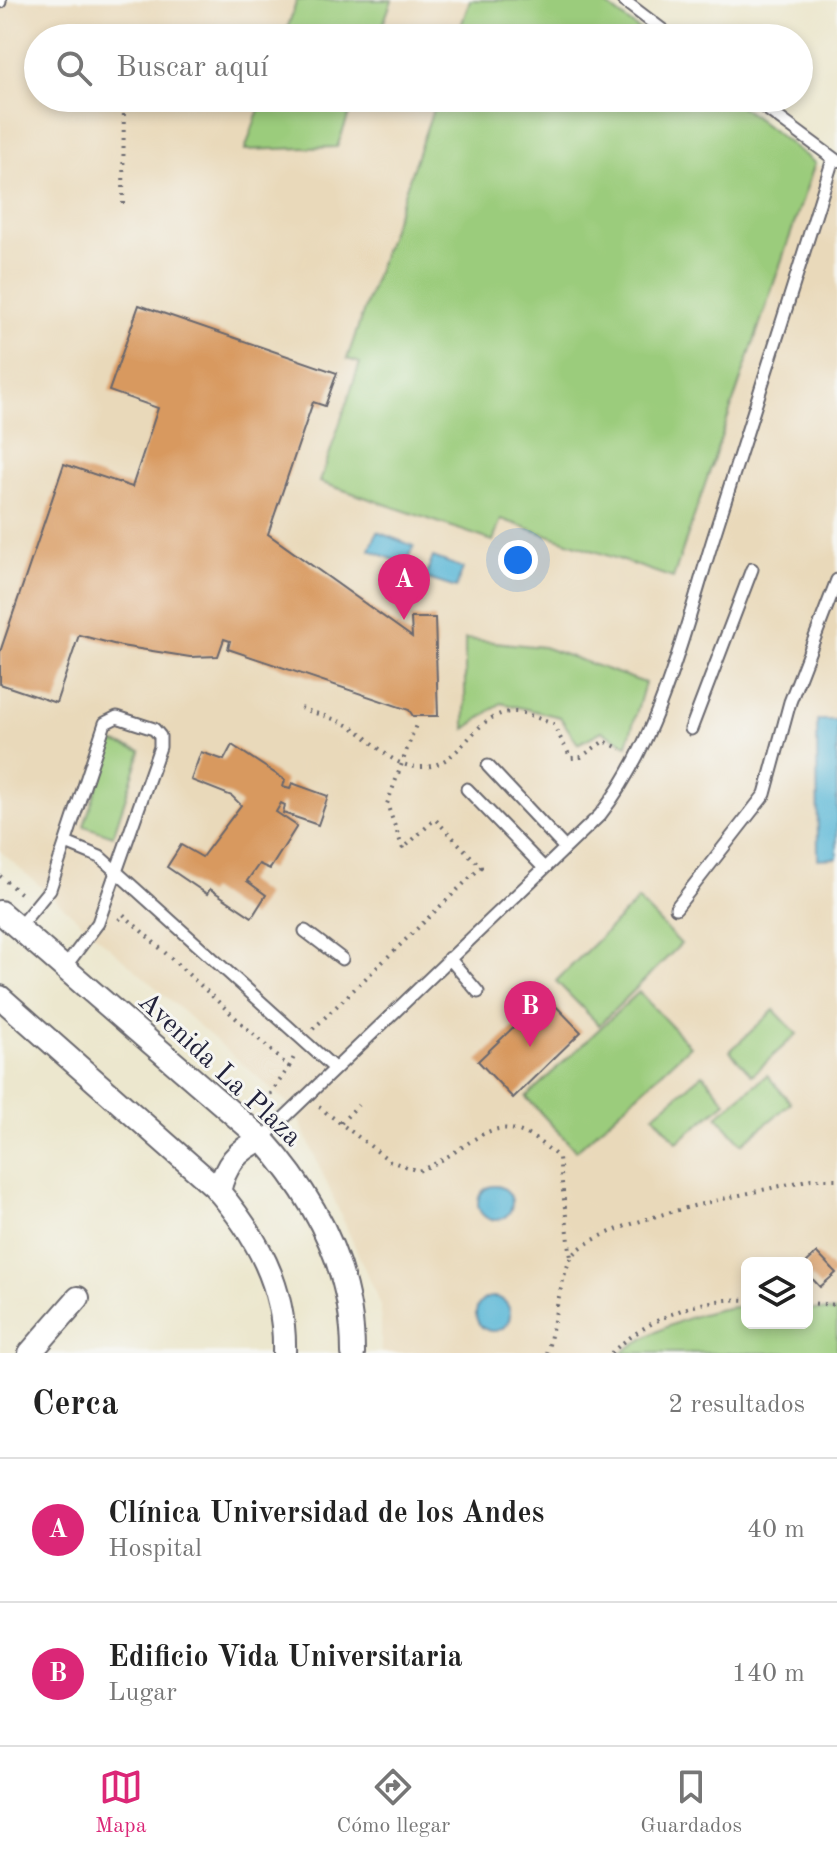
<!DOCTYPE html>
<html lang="es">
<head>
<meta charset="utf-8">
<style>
	:root { --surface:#fff; --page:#f2f2f2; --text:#222; --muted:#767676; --line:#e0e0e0; --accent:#db2777 }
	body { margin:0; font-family:"Old Standard TT",serif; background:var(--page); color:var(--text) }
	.controls { position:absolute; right:24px; bottom:24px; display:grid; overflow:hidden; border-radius:12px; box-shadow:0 4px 12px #0003 }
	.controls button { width:72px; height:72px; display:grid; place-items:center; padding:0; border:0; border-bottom:2px solid var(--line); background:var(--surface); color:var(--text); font:40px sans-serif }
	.you { position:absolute; left:518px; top:560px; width:28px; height:28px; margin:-20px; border:6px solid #fff; border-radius:50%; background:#1a73e8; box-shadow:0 0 0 12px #1a73e833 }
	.badge { display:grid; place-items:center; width:52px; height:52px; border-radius:50%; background:var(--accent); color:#fff; font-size:26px; font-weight:700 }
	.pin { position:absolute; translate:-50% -66px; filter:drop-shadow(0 2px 4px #0008) }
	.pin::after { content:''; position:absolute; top:42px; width:28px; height:24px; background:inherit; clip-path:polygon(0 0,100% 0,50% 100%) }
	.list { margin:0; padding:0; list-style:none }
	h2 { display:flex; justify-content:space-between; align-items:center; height:104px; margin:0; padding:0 32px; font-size:34px }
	h2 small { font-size:26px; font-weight:400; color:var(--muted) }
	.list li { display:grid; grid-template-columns:52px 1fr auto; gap:24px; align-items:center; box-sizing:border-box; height:144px; padding:0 32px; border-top:2px solid var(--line) }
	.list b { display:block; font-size:30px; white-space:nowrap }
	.list p { margin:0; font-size:26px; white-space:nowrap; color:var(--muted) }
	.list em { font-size:26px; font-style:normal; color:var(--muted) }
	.icon { flex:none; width:44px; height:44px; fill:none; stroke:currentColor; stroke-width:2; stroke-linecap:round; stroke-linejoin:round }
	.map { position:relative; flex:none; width:837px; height:1353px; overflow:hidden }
	.search { position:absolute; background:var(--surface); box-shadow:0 4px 12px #0003; left:24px; right:24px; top:24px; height:88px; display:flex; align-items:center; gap:20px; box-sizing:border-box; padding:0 28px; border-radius:44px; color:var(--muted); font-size:30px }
	.sheet { height:392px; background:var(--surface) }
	nav { display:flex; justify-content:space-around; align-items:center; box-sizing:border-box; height:112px; border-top:2px solid var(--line); background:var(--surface); font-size:22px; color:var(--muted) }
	nav a { display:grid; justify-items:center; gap:4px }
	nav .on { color:var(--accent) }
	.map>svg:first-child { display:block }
	.built { fill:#e9d9ba; fill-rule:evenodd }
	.green { fill:#9bcc7c; stroke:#5e775c; stroke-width:2 }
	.water { fill:#57b6d6; stroke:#3c6c88; stroke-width:2 }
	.building { fill:#d8995f }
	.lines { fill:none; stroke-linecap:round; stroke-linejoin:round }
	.lane-casing { stroke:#69676e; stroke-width:15 }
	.street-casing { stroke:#69676e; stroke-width:26 }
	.path { stroke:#69676e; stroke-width:4; stroke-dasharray:2 6; stroke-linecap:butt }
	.lane { stroke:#fff; stroke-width:11 }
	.street { stroke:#fff; stroke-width:22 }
	.labels { text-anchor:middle; stroke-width:6; stroke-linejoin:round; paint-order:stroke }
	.street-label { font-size:28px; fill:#22223b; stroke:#f6f6f2 }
</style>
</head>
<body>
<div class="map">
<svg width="837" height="1353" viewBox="0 0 837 1353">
	<rect width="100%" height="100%" fill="#f6f6f2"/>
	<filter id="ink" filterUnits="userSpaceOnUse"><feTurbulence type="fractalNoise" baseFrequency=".0125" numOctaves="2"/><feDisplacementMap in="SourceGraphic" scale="16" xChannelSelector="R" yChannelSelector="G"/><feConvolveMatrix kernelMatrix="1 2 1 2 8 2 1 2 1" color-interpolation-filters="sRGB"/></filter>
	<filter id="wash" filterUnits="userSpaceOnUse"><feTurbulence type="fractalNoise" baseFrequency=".006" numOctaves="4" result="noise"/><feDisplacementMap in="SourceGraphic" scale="32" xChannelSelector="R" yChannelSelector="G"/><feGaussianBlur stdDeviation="1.8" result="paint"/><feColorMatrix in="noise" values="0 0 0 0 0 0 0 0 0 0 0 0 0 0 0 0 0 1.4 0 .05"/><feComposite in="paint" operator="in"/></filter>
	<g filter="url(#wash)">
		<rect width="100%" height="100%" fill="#ece7ce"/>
		<!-- built -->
		<path class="built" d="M0,0H600L650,38H38V98H730L837,180V1353H381V1306L294,1109L0,851ZM747,1263H807V1323H747Z"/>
		<!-- green -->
		<path class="green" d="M297,0H392L378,38H284Z
			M470,0H600L650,38H457Z
			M263,98H355L337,147L245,150Z
			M437,98H730L815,163L673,578L501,519L493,541L320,482L360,363L347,359Z
			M465,639L543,647L645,683L627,745L602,731L578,744L560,717L501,703L465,729Z
			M112,742L141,751L113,836L84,826Z
			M638,900L681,944L599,1025L556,981Z
			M639,992L690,1046L576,1151L526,1097Z
			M774,1010L797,1034L752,1075L730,1051Z
			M703,1074L726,1102L677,1142L654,1115Z
			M767,1075L791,1103L742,1144L717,1116Z
			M747,1306V1323H807V1309L837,1312V1353H621C656,1328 704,1308 747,1306Z"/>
		<!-- water -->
		<path class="water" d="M377,532L414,546L406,565L370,550Z
			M433,557L463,568L456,588L425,578Z
			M817,720H837V858L818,859Z
			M478 1203a17 17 0 1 1 34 0a17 17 0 1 1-34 0Z
			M476 1314a17 17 0 1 1 34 0a17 17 0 1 1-34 0Z"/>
		<g id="blocks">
			<!-- building -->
			<path class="building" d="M139,305L337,373L325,406L313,402L268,534L412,637L411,618H435L438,716H413L409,710L228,649L230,641L224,639L218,656L190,657L121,646L79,635L56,703L0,684V652L64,464L132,487L158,408L109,391Z
				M232,745L285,780L283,787L290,789L292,783L328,796L318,825L283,813L285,805L281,803L276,812L297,826L270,869L259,864L247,881L266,895L252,917L210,889L207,894L167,867L181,845L202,857L241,805L232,796L191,780L201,752L224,760Z
				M546,996L581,1032L513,1098L478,1061Z
				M817,1253L836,1273L820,1287L807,1273V1262Z"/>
		</g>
	</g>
	<g filter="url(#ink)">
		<use href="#blocks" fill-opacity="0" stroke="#69676e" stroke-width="2"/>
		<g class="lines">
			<defs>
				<path id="lane" d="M623,0L673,38
					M0,2V0
					M752,98L837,161
					M691,729L752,569
					M488,766L565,848
					M467,789L544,868
					M66,843L100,857L333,1067
					M676,908L765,794L790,702L837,580
					M18,928L50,889L105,723L117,717L154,729L160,736V747L98,923L65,967
					M305,931L342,959
					M449,958L478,992
					M262,1139L600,815C660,739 685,628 714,536C754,410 794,285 833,159"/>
				<path id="street" d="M0,912L262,1139C316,1199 353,1271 353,1353
					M0,997L214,1186C256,1234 286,1287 284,1353
					M219,1192C225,1165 237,1150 262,1139
					M30,1353L78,1298"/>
			</defs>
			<!-- lane casing -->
			<use href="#lane" class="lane-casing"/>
			<!-- street casing -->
			<use href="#street" class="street-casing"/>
			<!-- path -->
			<path class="path" d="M123,204L124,98
				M301,708C316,714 334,718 348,725C374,738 389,768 421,767C463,767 471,714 512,712C525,711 541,720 553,724L571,758L581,757L604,741L621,749
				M0,876L23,896
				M119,920L123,914L289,1067L261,1108
				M313,1029L481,867L435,819L403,849L387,804L417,722
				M289,1067L295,1055
				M319,1107L390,1161L418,1171C482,1147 491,1096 559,1158L571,1258
				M341,1123L358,1105
				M807,1303L837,1305
				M547,1353C553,1331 561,1273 572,1257C594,1221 764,1191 811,1179H837
				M611,1353C645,1321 699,1296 747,1300"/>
			<!-- lane -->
			<use href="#lane" class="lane"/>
			<!-- street -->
			<use href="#street" class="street"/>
		</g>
	</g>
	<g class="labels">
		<!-- street labels -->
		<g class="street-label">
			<text transform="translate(221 1068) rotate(43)" y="10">Avenida La Plaza</text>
		</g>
	</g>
</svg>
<div class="controls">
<button><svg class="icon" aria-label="layers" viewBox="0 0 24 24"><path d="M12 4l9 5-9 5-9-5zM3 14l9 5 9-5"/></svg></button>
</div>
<div class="you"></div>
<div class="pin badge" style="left:404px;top:620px">A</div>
<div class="pin badge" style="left:530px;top:1047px">B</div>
<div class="search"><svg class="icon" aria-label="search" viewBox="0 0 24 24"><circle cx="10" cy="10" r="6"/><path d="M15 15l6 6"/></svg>Buscar aquí</div>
</div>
<section class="sheet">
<h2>Cerca<small>2 resultados</small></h2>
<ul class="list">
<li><span class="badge">A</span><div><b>Clínica Universidad de los Andes</b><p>Hospital</p></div><em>40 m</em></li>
<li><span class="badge">B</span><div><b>Edificio Vida Universitaria</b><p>Lugar</p></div><em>140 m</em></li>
</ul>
</section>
<nav>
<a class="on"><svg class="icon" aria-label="map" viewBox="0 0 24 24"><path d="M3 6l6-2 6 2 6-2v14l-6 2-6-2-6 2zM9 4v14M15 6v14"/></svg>Mapa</a>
<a><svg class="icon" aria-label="directions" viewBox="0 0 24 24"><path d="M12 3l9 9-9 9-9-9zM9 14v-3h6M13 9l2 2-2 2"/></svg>Cómo llegar</a>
<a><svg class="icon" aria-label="saved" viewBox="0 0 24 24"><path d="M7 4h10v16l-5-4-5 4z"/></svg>Guardados</a>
</nav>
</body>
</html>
